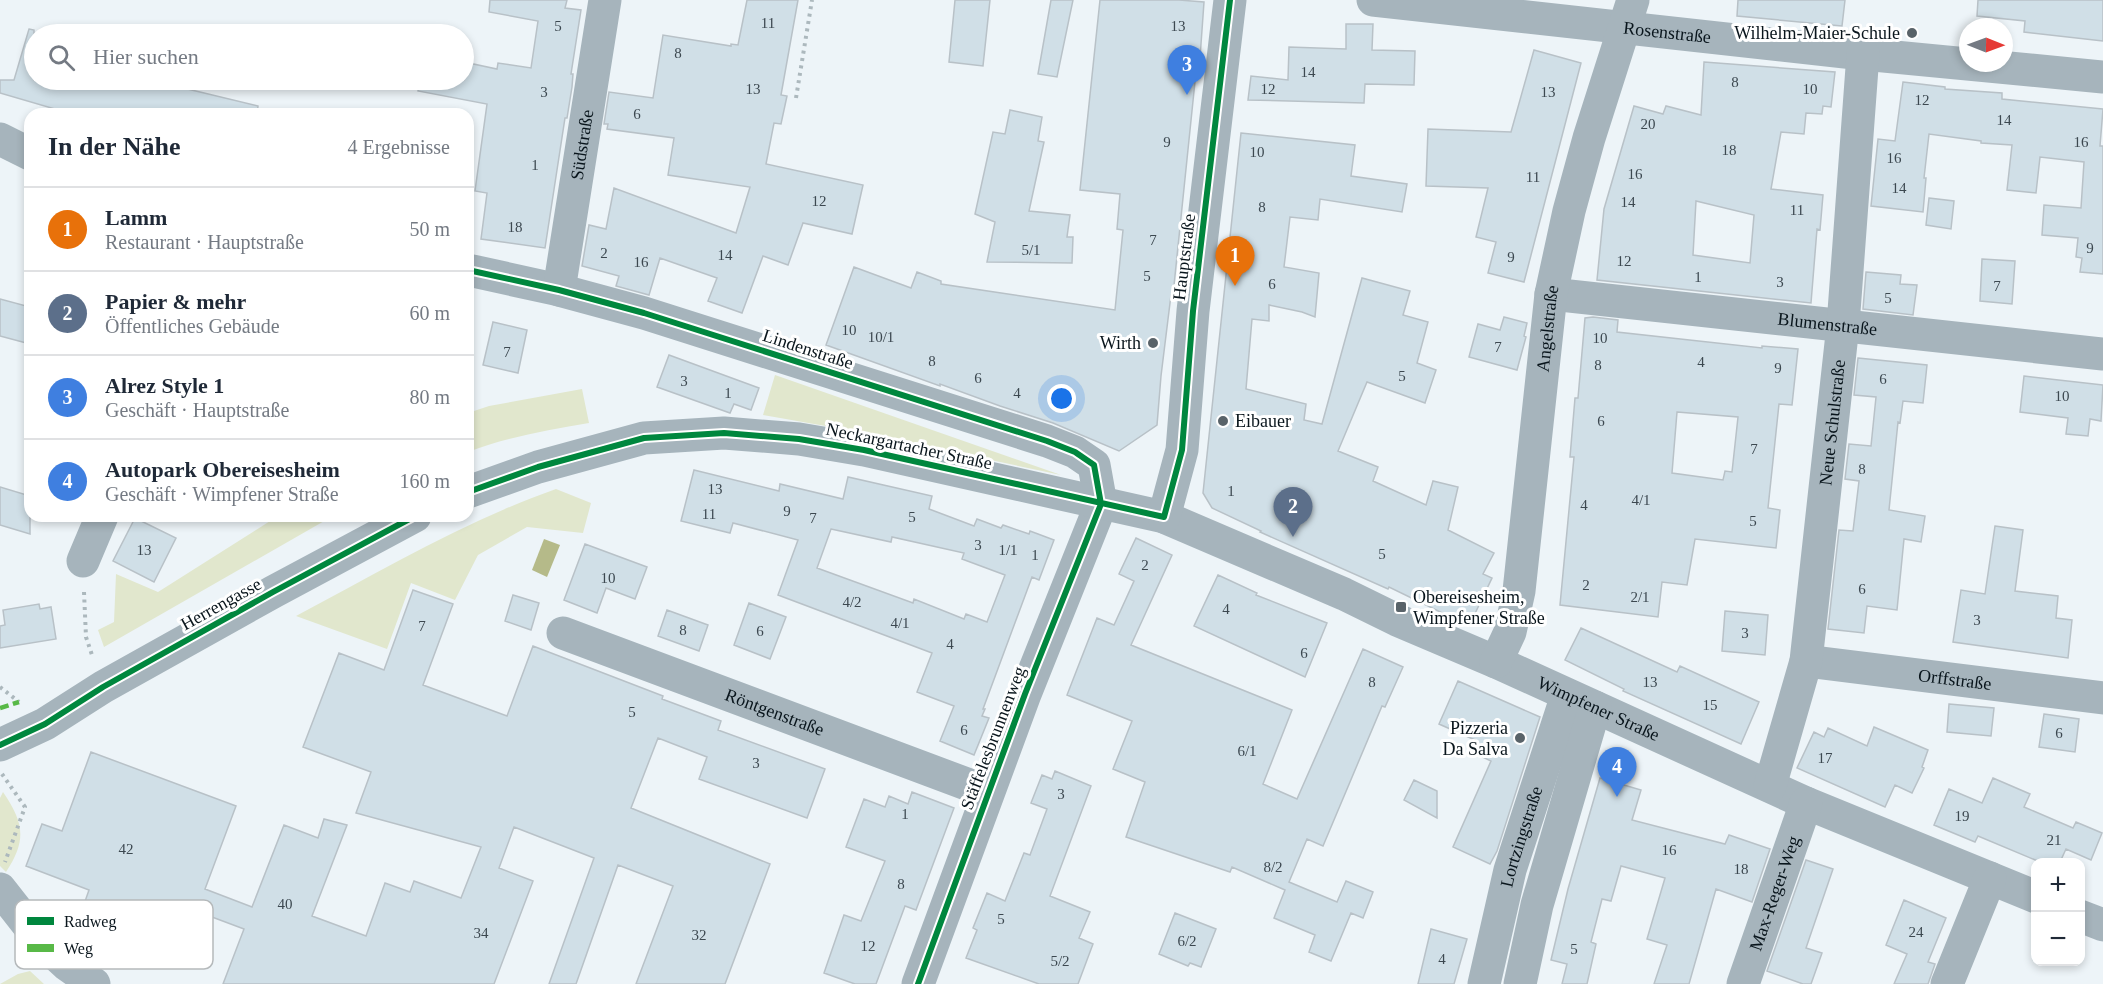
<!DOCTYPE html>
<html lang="de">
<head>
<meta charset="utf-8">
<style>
	:root { --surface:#fff; --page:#f6f6f7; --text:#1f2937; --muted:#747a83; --line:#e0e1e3; --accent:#d93025 }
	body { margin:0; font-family:Georgia,serif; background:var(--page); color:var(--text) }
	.controls { position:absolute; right:18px; bottom:18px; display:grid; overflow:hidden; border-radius:12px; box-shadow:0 3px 9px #0003 }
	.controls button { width:54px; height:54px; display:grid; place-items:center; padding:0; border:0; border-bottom:2px solid var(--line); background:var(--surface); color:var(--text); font:30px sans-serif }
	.compass { position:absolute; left:1959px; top:18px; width:54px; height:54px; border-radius:50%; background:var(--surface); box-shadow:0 3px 9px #0003; rotate:91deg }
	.you { position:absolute; left:1062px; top:399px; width:21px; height:21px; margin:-15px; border:4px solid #fff; border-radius:50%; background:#1a73e8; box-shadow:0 0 0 9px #1a73e833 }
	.badge { display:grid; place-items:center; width:39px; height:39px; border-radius:50%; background:var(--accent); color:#fff; font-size:20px; font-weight:700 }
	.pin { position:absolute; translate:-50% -50px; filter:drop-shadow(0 2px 3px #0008) }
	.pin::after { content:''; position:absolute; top:32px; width:21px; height:18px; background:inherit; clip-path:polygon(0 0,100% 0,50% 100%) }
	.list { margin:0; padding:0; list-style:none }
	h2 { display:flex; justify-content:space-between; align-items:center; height:78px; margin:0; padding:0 24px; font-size:26px }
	h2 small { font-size:20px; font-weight:400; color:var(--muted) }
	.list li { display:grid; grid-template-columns:39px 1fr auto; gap:18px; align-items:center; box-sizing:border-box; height:84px; padding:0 24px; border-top:2px solid var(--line) }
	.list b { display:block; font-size:22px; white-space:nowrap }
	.list p { margin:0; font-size:20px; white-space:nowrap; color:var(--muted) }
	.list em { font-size:20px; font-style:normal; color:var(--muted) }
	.icon { flex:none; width:33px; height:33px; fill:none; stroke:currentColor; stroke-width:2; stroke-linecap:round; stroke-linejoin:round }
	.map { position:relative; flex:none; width:2103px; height:984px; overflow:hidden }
	.search { position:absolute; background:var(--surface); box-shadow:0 3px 9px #0003; left:24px; top:24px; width:450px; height:66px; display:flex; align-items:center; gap:15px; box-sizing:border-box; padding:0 21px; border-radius:33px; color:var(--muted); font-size:22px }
	.panel { position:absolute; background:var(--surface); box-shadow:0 3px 9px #0003; left:24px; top:108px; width:450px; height:414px; border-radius:18px }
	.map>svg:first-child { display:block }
	.green { fill:#e1e7cd }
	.water { fill:#b5ba89 }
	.building { fill:#d0dfe7; stroke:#b8c1c7; stroke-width:1.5; fill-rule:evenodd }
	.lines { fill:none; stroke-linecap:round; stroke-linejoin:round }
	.path { stroke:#acb8bd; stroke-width:4; stroke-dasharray:3 4.5; stroke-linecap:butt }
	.minor { stroke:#a6b4bc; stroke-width:33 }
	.quiet { stroke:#58b947; stroke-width:4.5; stroke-dasharray:9 4.5; stroke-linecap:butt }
	.cycleway-casing { stroke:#fff; stroke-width:10 }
	.cycleway { stroke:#00873e; stroke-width:6 }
	.poi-dot { fill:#596369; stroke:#fff; stroke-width:2 }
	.labels { text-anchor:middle; stroke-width:6; stroke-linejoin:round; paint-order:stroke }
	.number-label { font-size:15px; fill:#3c4850 }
	.street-label { font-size:18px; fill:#09151c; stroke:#fff }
	.poi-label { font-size:18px; fill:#09151c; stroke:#fff; text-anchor:end }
	.key { fill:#fff; stroke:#b5b9bb; stroke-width:1.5 }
	.key-label { font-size:16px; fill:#09151c }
</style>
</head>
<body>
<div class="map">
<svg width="2103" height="984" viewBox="0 0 2103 984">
	<rect width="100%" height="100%" fill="#edf4f8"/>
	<!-- green -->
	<path class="green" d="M775,375L1061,475L854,431L763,415Z
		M582,389L589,423C548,430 507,437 468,452V413L489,406Z
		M556,489L591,503L583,533L527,527L478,555L455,600L411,583L387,649L296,616C381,571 465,521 556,489Z
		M278,516H333L104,647L98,630L114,622L116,574L158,592Z
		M3,792C24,823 27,840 6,872L0,866V798Z
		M30,971L44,984H0L18,974Z"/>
	<!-- water -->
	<path class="water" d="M544,539L560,545L547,577L532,570Z"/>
	<!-- building -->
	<path class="building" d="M490,0H567L565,8L581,10L571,74H573L572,87L567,118H565L545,248L481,239L487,193L475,191L487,104L418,91L420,80H464V62L497,69L498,63L531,68L538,21L489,12Z
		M747,0H798L781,95L787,96L781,124L774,123L766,164L863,185L852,234L803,223L788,265L763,256L742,313L708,301L717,278L660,258L649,295L616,286L619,276L582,266L589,225L606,229L614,188L736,233L750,187L668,175L674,138L607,129L608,124H604L609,92L653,98L663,35L731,46V44L738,45Z
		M955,0H990L983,66L949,62Z
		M1051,0H1073L1057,77L1038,74Z
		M1100,0H1179L1204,2L1199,72H1196L1173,295H1171L1161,376L1157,425L1119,451L1053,423L1000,406L940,384V386L826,345L854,267L911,288L917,272L941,281V284L1115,310L1123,230L1117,229L1120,194L1080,190Z
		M1738,0H1845L1842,26L1737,16Z
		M1978,0H2103V41L2024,32L2025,21L1977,16Z
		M1346,24H1373L1372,50L1415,51L1414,85L1365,84L1364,103L1248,100L1251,76L1288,80L1289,47L1346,49Z
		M29,29L34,30V80H138L175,87V86L258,106L257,114H54L55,109L0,93V80H14Z
		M1534,50L1581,63L1524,282L1488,273L1496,242L1476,237L1488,188L1426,186L1428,129L1511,132Z
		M1704,62L1835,72L1831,107L1823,106L1822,114L1806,113L1804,134L1781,132L1771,189L1823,195L1820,230L1817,229L1811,303L1597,280L1604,209L1634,106L1663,114L1666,106L1701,115ZM1696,201L1754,215L1750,263L1693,255Z
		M1903,82L1945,87V89L2002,93V99L2103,109L2100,146H2103V274L2080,272L2082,258L2076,257L2078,238L2042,235L2044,205L2081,208L2084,162L2040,157L2036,193L2007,190L2012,145L1981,143V141L1929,134L1924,178H1926L1923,212L1871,206L1878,139L1895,141Z
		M1010,110L1042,117L1038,141L1044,142L1029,211L1070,215L1067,237H1073L1072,263L987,262L995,222L975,214L993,132L1005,134Z
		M1241,133L1355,145L1351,176L1407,184L1402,212L1320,199L1318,220L1290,217L1284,267L1319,273L1315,317L1302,312L1269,305V321L1252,319L1246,389L1306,404L1304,420L1322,424L1362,278L1410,291L1403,315L1428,322L1417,363L1436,370L1425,403L1367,382L1338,451L1378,467L1373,481L1426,505L1433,481L1458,487L1448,530L1494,553L1483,574L1492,578L1469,626L1389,587L1388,589L1260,532L1261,531L1212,508L1203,493Z
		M1929,198L1954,201L1951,229L1926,225Z
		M1982,259L2015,261L2012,304L1980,301Z
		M1866,272L1901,275L1900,284L1917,285L1913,315L1863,309Z
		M0,299L30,307V344L0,336Z
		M1504,317L1527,323L1524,336L1526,337L1517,370L1469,357L1478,324L1500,330Z
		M1593,317L1618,320L1617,332L1762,348V346L1798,349L1792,405L1779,404L1768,508L1780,510L1776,548L1695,539L1687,585L1662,582L1658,617L1560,605L1574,457H1570L1575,398H1578L1585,318ZM1677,412L1738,417L1732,472L1725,471L1723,480L1672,473Z
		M493,322L527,330L518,373L483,365Z
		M669,355L759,388L751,410L734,404L730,413L657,387Z
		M1858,358L1927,365L1923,403L1903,401L1900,423L1898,422L1889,510L1925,516L1921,542L1904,539L1897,610L1867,606L1864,633L1828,629L1839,530L1853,531L1859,481L1845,479L1849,444L1871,446L1876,397L1854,395Z
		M2024,376L2103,385L2101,421L2090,419L2088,436L2066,434L2068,418L2020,412Z
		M694,470L779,491L780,484L843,499L848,477L932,496L929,509L974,526L977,519L1001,528L1003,525L1029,534L1030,531L1054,540L1039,580L1032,577L983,709H985L982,716L989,718L974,755L940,741L954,706L917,692L932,653L778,595L798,540L733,523L730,533L681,521ZM831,529L891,542L892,537L964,553L962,559L1005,575L987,622L966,614L964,619L914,599L913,603L817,568Z
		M0,487L30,496V534L0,525Z
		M135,518L176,538L154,582L113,561Z
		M1995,526L2023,530L2015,591L2058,596L2056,618L2072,620L2068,658L1953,642L1961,590L1985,594Z
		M1136,538L1172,555L1131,645L1292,710L1263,784L1297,799L1363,649L1403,667L1385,707L1382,706L1323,846L1307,839L1289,882L1337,902L1346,881L1373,892L1363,918L1351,913L1331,961L1309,952L1315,935L1274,918L1285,890L1232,867L1230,872L1126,837L1145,782L1113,769L1132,721L1067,695L1097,618L1114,625L1134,581L1119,574Z
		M585,544L647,567L635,599L606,588L597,613L564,600Z
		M1218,575L1257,593L1256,595L1327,623L1305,677L1194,626Z
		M413,590L453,604L423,685L507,716L533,646L663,696L662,699L721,721L718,730L825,769L807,818L699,779L707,757L658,738L631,808L770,864L725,984H636L673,886L618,865L576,984H549L594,858L514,827L499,868L533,881L494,984H223L244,929L196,911L175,968L75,930L89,890L26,866L42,824L62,831L91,752L236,806L205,889L252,907L284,825L318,838L324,819L347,825L312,916L366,936L385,883L410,892L414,881L461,898L481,847L356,813L371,772L303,747L339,653L384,670Z
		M513,595L539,603L531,630L505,621Z
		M749,603L786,617L770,659L734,645Z
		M39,604L40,609L51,607L56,639L0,648V626L5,625L3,610Z
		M667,610L708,625L699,651L658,636Z
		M1725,611L1768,615L1765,655L1722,651Z
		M1581,628L1677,672L1680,666L1759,702L1741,744L1623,691L1624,689L1565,660Z
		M1458,681L1540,717L1497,851L1490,864L1453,847L1491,761L1470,751L1475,740L1439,724Z
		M1949,704L1994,708L1991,736L1947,732Z
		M2044,714L2079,719L2075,752L2039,747Z
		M1874,727L1928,750L1922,767L1924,768L1912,793L1895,785L1885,807L1797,768L1814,732L1824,737L1828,728L1867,746Z
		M1055,771L1091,786L1050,896L1090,912L1079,938L1093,944L1078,984H1039L966,958L977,930L973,928L987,893L1005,901L1024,853L1030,855L1047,809L1031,803L1042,775L1052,779Z
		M1600,778L1641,790L1632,820L1725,844L1729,835L1770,849L1752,902L1716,889L1689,984H1654L1667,945L1647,939L1665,878L1621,866L1611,901L1602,899L1591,942L1596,944L1587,984H1562L1567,964L1551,960L1568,889Z
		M1993,778L2030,794L2024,807L2073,828L2076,822L2102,833L2091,860L2066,849L2060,862H2040L1978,836L1975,842L1934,825L1949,789L1982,803Z
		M1414,780L1437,791V818L1404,800Z
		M912,792L954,808L916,910L905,906L876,984H855L824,973L844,915L861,921L885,861L846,847L864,799L885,807L889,796L908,804Z
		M1806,860L1833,869L1806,948L1822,953L1811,984H1803L1767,971Z
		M1904,900L1946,918L1928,962L1935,964L1928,984H1894L1907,954L1886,945Z
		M1175,913L1216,929L1201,967L1190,963L1188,966L1159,954Z
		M1431,929L1467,939L1454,984H1418Z"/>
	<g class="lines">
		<!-- path -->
		<path class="path" d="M796,98L812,0
			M84,592L86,637L93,658
			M0,687L19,702
			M2,774L25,807L5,862"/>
		<!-- minor -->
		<g class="minor">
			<path id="s1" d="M1373,0L1863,54L2103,77"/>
			<path d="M0,139L30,154"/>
			<path d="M468,270L559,290L644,313L1047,441L1075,452L1094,465L1101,504L1025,694L918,984"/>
			<path id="s2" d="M559,290L605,0"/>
			<path id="s3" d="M1551,294L2103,354"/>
			<path id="s4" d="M468,492L538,467L644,438L724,433L799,439L864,450L1164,517L1344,594L1397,620L1496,662L1806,803L2036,897"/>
			<path d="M1164,517L1182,450L1193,311L1230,0"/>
			<path d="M83,561L102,516"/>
			<path id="s5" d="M563,633L988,792"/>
			<path id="s6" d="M1806,661L2103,698"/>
			<path id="s7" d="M1496,662L1510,632L1519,591L1551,294L1569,211L1589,138L1633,0"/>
			<path d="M0,745L45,724L103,687L273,592L415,516"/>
			<path id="s8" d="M1770,786L1806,661L1843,325L1863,54"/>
			<path d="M0,889L40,940L66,964L94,984"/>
			<path d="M2080,916L2103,925"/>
			<path id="s9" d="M1484,984L1510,870L1567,695"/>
			<path d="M1520,984L1537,905L1595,707"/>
			<path id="s10" d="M1743,984L1806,803"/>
			<path d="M1947,984L1990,878"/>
		</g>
		<!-- quiet -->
		<path class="quiet" d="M0,708L19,702"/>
		<defs>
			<path id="cycleway" d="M468,270L559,290L644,313L1047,441L1075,452L1094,465L1101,504L1025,694L918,984
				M468,492L538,467L644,438L724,433L799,439L864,450L1164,517L1182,450L1193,311L1230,0
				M0,745L45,724L103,687L273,592L415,516"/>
		</defs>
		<!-- cycleway casing -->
		<use href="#cycleway" class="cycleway-casing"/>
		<!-- cycleway -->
		<use href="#cycleway" class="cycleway"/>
	</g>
	<!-- markers -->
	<g class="poi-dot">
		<circle cx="1912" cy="33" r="6"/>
		<circle cx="1153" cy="343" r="6"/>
		<circle cx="1223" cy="421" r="6"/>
		<rect x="1395" y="601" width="12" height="12" rx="3"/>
		<circle cx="1520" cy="738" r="6"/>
	</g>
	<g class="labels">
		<!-- number labels -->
		<g class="number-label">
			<text x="768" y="28">11</text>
			<text x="558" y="31">5</text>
			<text x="1178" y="31">13</text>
			<text x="678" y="58">8</text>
			<text x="1308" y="77">14</text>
			<text x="1735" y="87">8</text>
			<text x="753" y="94">13</text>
			<text x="1268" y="94">12</text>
			<text x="1810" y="94">10</text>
			<text x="544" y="97">3</text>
			<text x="1548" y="97">13</text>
			<text x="1922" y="105">12</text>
			<text x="637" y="119">6</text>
			<text x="2004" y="125">14</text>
			<text x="1648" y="129">20</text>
			<text x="1167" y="147">9</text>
			<text x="2081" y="147">16</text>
			<text x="1729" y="155">18</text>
			<text x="1257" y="157">10</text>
			<text x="1894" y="163">16</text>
			<text x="535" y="170">1</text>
			<text x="1635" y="179">16</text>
			<text x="1533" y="182">11</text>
			<text x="1899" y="193">14</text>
			<text x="819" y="206">12</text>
			<text x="1628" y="207">14</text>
			<text x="1262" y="212">8</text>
			<text x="1797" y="215">11</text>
			<text x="515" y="232">18</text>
			<text x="1153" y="245">7</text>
			<text x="2090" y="253">9</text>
			<text x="1031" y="255">5/1</text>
			<text x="604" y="258">2</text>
			<text x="725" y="260">14</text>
			<text x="1511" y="262">9</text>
			<text x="1624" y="266">12</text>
			<text x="641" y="267">16</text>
			<text x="1147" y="281">5</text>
			<text x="1698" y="282">1</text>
			<text x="1780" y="287">3</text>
			<text x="1272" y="289">6</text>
			<text x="1997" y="291">7</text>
			<text x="1888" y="303">5</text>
			<text x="849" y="335">10</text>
			<text x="881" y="342">10/1</text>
			<text x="1600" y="343">10</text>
			<text x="1498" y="352">7</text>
			<text x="507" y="357">7</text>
			<text x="932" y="366">8</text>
			<text x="1701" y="367">4</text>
			<text x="1598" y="370">8</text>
			<text x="1778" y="373">9</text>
			<text x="1402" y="381">5</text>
			<text x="978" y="383">6</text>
			<text x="1883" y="384">6</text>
			<text x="684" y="386">3</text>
			<text x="728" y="398">1</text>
			<text x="1017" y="398">4</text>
			<text x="2062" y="401">10</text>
			<text x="1601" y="426">6</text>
			<text x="1754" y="454">7</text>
			<text x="1862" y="474">8</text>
			<text x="715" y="494">13</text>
			<text x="1231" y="496">1</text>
			<text x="1641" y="505">4/1</text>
			<text x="1584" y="510">4</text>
			<text x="787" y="516">9</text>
			<text x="709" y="519">11</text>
			<text x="912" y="522">5</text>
			<text x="813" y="523">7</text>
			<text x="1753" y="526">5</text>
			<text x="978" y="550">3</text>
			<text x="144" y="555">13</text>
			<text x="1008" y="555">1/1</text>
			<text x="1382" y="559">5</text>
			<text x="1035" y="560">1</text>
			<text x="1145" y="570">2</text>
			<text x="608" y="583">10</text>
			<text x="1586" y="590">2</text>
			<text x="1862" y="594">6</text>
			<text x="1640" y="602">2/1</text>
			<text x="852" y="607">4/2</text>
			<text x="1226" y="614">4</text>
			<text x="1977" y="625">3</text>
			<text x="900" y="628">4/1</text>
			<text x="422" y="631">7</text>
			<text x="683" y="635">8</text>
			<text x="760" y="636">6</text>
			<text x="1745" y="638">3</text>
			<text x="950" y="649">4</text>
			<text x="1304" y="658">6</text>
			<text x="1372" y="687">8</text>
			<text x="1650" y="687">13</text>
			<text x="1710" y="710">15</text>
			<text x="632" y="717">5</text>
			<text x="964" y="735">6</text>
			<text x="2059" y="738">6</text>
			<text x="1247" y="756">6/1</text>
			<text x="1825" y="763">17</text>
			<text x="756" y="768">3</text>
			<text x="1061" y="799">3</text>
			<text x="905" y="819">1</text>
			<text x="1962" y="821">19</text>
			<text x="2054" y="845">21</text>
			<text x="126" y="854">42</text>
			<text x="1669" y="855">16</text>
			<text x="1273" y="872">8/2</text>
			<text x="1741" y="874">18</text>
			<text x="901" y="889">8</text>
			<text x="285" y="909">40</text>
			<text x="1001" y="924">5</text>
			<text x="1916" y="937">24</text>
			<text x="481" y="938">34</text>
			<text x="699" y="940">32</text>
			<text x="1187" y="946">6/2</text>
			<text x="868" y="951">12</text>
			<text x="1574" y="954">5</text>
			<text x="1442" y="964">4</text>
			<text x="1060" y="966">5/2</text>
		</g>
		<!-- street labels -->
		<g class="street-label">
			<text dy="6" stroke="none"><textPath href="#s1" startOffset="296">Rosenstraße</textPath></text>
			<text dy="6" stroke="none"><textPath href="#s2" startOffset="147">Südstraße</textPath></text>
			<text transform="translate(1184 257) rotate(-83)" y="6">Hauptstraße</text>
			<text dy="6" stroke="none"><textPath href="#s3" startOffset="278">Blumenstraße</textPath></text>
			<text dy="6" stroke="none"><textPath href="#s7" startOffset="339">Angelstraße</textPath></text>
			<text transform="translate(808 349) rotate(18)" y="6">Lindenstraße</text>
			<text dy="6" stroke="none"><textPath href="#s8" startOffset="370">Neue Schulstraße</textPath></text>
			<text transform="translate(909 446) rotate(12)" y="6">Neckargartacher Straße</text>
			<text transform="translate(221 604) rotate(-29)" y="6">Herrengasse</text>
			<text dy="6" stroke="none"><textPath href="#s6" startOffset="150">Orffstraße</textPath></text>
			<text dy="6" stroke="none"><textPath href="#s4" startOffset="1188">Wimpfener Straße</textPath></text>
			<text dy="6" stroke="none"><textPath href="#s5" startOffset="226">Röntgenstraße</textPath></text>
			<text transform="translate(993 738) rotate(-69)" y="6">Stäffelesbrunnenweg</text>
			<text dy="6" stroke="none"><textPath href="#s9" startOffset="152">Lortzingstraße</textPath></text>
			<text dy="6" stroke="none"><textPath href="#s10" startOffset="96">Max-Reger-Weg</textPath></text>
		</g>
		<!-- poi labels -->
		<g class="poi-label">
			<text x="1900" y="39">Wilhelm-Maier-Schule</text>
			<text x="1141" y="349">Wirth</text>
			<text x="1235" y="427" text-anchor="start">Eibauer</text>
			<text x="1413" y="603" text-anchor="start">Obereisesheim,<tspan x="1413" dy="21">Wimpfener Straße</tspan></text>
			<text x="1508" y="734">Pizzeria<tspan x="1508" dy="21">Da Salva</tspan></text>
		</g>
	</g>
	<!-- legend -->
	<rect x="15" y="900" width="198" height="69" rx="9" class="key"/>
	<rect x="27" y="917" width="27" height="8" fill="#00873e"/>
	<rect x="27" y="944" width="27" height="8" fill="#58b947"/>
	<g class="key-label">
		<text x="64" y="927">Radweg</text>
		<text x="64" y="954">Weg</text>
	</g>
</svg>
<div class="controls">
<button>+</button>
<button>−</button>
</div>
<svg class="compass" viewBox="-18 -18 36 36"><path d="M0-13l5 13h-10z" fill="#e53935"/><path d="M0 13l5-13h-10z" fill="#747a83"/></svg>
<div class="you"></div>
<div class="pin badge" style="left:1235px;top:286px;background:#e8710a">1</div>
<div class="pin badge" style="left:1293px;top:537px;background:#5c6f8a">2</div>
<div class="pin badge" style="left:1187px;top:95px;background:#3f7fe0">3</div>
<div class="pin badge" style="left:1617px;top:797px;background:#3f7fe0">4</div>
<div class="search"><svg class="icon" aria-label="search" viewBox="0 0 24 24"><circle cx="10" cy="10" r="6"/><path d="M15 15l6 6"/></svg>Hier suchen</div>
<section class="panel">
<h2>In der Nähe<small>4 Ergebnisse</small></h2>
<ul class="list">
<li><span class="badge" style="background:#e8710a">1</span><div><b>Lamm</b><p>Restaurant · Hauptstraße</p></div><em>50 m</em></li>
<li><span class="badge" style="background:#5c6f8a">2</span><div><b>Papier &amp; mehr</b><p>Öffentliches Gebäude</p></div><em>60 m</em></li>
<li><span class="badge" style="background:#3f7fe0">3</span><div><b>Alrez Style 1</b><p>Geschäft · Hauptstraße</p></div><em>80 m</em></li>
<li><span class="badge" style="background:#3f7fe0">4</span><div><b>Autopark Obereisesheim</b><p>Geschäft · Wimpfener Straße</p></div><em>160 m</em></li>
</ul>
</section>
</div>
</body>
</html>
